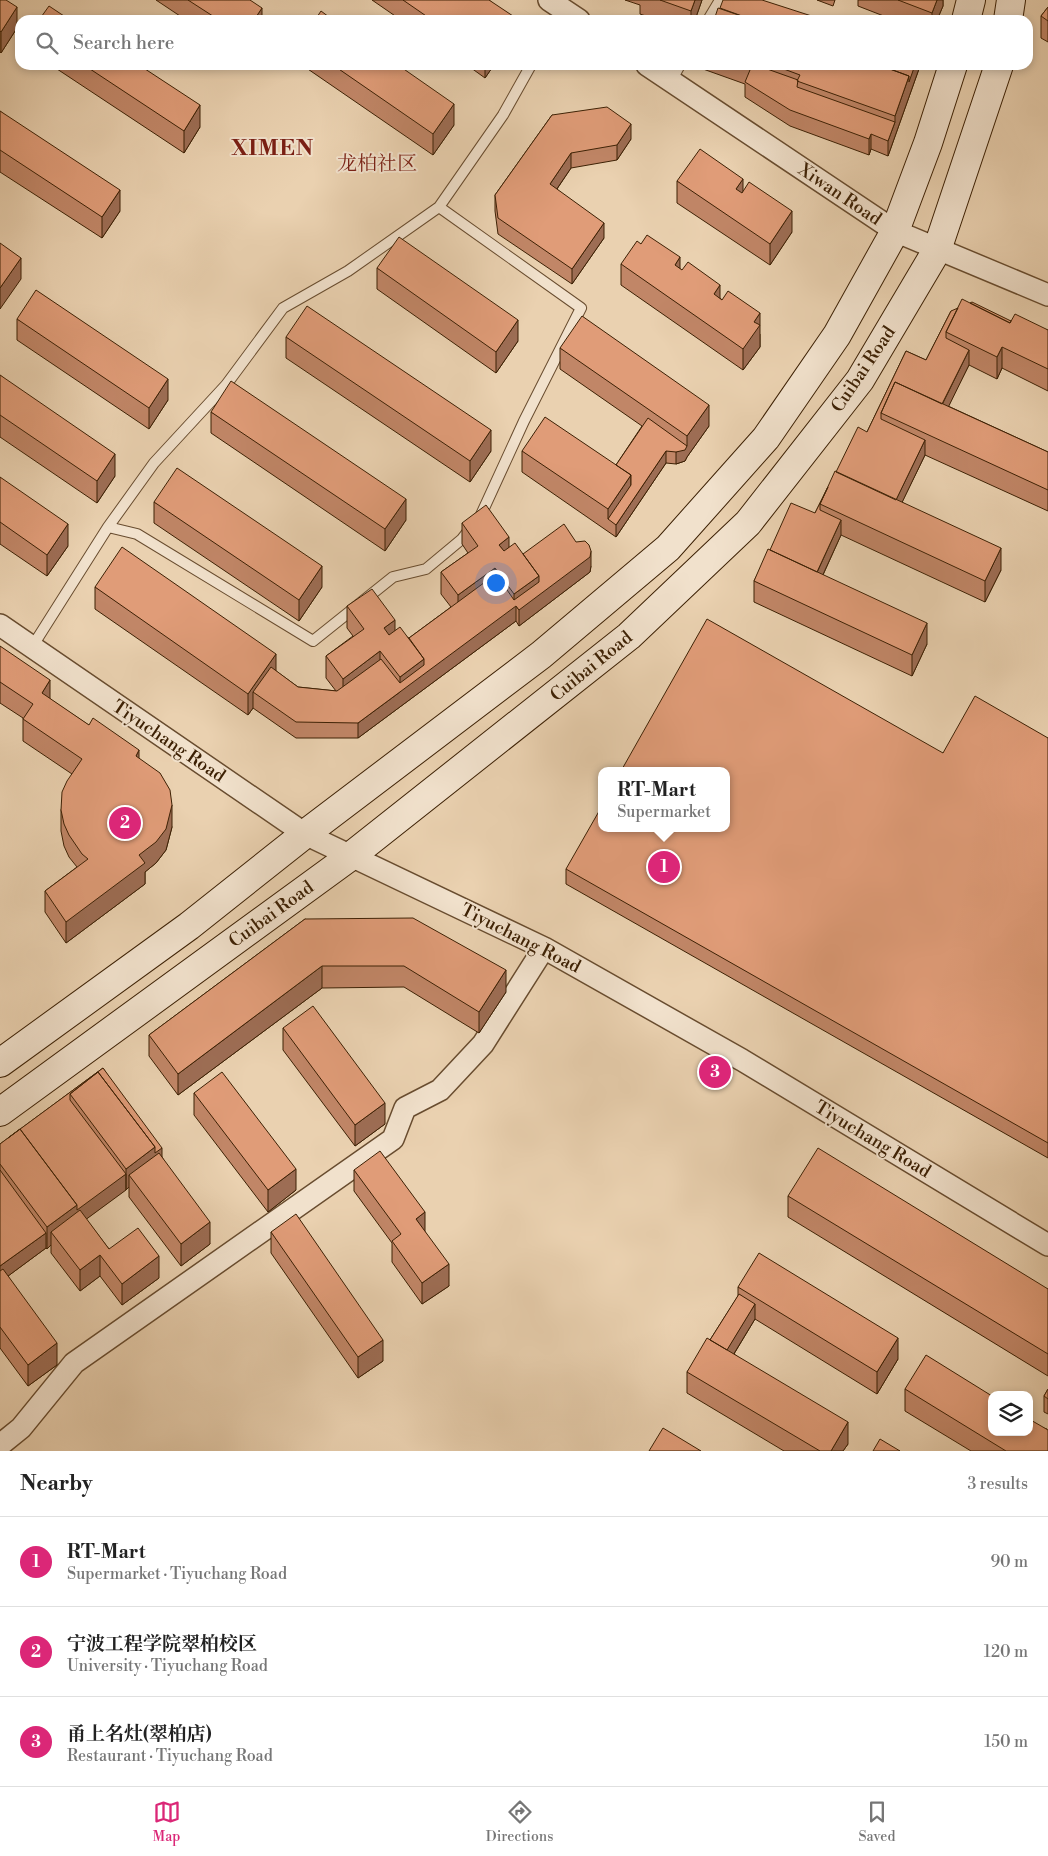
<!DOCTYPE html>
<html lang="en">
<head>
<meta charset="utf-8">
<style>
	:root { --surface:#fff; --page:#f2f2f2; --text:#222; --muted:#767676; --line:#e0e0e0; --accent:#db2777 }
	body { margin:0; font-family:"Libre Bodoni","Noto Serif SC",serif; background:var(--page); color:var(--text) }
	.controls { position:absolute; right:15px; bottom:15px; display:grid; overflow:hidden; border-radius:10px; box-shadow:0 2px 8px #0003 }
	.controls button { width:45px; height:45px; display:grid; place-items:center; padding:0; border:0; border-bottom:1px solid var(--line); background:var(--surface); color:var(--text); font:25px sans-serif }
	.you { position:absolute; left:495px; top:582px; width:18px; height:18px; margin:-12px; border:4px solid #fff; border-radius:50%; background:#1a73e8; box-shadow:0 0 0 8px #1a73e833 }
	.badge { display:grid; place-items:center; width:32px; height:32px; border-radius:50%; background:var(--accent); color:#fff; font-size:16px; font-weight:700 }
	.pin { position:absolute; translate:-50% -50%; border:2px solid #fff; box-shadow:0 1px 5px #0006 }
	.popup { position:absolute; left:598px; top:767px; width:132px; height:65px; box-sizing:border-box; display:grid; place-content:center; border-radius:10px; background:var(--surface); filter:drop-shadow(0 1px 4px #0005); font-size:16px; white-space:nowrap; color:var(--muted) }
	.popup b { font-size:19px; color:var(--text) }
	.popup::after { content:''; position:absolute; left:50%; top:100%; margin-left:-10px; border:10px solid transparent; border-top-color:var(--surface) }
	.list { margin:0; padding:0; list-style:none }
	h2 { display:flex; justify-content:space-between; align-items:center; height:65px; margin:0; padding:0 20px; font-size:21px }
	h2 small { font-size:16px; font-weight:400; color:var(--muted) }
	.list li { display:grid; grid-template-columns:32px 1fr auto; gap:15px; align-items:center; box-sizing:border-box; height:90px; padding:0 20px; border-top:1px solid var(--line) }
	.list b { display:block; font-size:19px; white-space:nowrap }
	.list p { margin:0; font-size:16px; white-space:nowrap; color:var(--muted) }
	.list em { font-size:16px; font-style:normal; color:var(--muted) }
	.icon { flex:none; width:28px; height:28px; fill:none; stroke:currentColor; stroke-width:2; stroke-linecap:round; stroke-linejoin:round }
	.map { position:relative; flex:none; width:1048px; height:1451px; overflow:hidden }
	.search { position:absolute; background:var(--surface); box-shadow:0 2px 8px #0003; left:15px; right:15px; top:15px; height:55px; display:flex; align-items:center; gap:12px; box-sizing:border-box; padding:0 18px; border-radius:15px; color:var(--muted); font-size:19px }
	.sheet { height:335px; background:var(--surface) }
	nav { display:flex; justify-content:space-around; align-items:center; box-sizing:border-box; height:70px; border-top:1px solid var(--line); background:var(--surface); font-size:14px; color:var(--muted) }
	nav a { display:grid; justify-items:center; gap:2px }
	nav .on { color:var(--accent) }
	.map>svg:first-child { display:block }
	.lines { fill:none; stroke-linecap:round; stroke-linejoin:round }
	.lane-casing { stroke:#684c2f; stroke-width:12 }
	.street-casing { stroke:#684c2f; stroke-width:24 }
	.secondary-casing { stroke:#3c2004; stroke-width:30 }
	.lane { stroke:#f1e1cc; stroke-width:10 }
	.street { stroke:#f1e1cc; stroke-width:21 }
	.secondary { stroke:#f1e1cc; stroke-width:28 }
	.wall { fill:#c18667; stroke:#3c2004 }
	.shaded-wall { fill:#9d6d54; stroke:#3c2004 }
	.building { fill:#e09c78; stroke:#3c2004 }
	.labels { text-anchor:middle; stroke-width:4; stroke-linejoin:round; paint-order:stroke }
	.street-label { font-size:18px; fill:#3c2004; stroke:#f1e1cc }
	.quarter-label { font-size:20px; fill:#7a1f14; stroke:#f1e1cc }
	.district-label { font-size:22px; font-weight:bold; letter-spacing:1px; fill:#7a1f14; stroke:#f1e1cc }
</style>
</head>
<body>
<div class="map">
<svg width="1048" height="1451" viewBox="0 0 1048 1451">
	<rect width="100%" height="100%" fill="#ead1b0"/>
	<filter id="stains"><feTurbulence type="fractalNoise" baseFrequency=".004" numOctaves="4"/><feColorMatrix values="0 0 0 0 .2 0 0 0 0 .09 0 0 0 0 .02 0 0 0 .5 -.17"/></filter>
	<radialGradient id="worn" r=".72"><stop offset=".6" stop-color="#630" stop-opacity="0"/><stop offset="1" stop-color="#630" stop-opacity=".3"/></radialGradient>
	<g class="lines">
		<defs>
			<path id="lane" d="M708,20L720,0
				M671,81L680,65
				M439,207L581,308L524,421L480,517
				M108,527L137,534L313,641L393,577L426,569L462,539L469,530
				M32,647L108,527L154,463L226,385L283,308L348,271L439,207L503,115L531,65"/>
			<path id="street" d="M549,0L579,20
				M647,65L895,231L1048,295
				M0,625L305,834L544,948L742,1060L1048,1245
				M0,1445L21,1428L74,1363L393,1139L405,1108L440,1090L483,1044L544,948"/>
			<path id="secondary" d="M966,20L971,0
				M1008,20L1011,0
				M0,1063L189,926L305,834L541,655L668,548L766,438L837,335L895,231L928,143L953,65
				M0,1112L351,856L629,636L748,523L860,380L937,250L999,65"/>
		</defs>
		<!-- lane casing -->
		<use href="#lane" class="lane-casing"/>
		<!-- street casing -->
		<use href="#street" class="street-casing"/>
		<!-- secondary casing -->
		<use href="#secondary" class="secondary-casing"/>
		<!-- lane -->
		<use href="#lane" class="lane"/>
		<!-- street -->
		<use href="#street" class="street"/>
		<!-- secondary -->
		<use href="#secondary" class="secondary"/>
	</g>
	<!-- wall -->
	<path class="wall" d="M0,0L17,28L1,53L0,52Z
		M156,0H250L262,20H186Z
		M372,0H489L513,20H401Z
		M625,0H702L695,20H657L640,14V5Z
		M817,0H835L833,6Z
		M858,0H943V6L937,20H894L858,6Z
		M1048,7V42L1041,38V16Z
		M51,65H139L200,127L184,153Z
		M302,65H398L454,125L433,155Z
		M467,65H494L485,78Z
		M703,65H920V66L888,156L871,149L869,155L790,126L745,97V84L703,69Z
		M0,111L120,211L102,238L0,172Z
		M552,115L631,139L617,160L571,168L557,189L604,238L572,284L498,234L495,211V195Z
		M677,181L792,232L770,265L677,203Z
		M621,264L680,269L720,298L760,334V347L743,370L621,285Z
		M377,268L518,341L496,373L377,289Z
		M951,311L1011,321L1048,330V391L1002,368L997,379L969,365L948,406L1048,452V511L925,455L902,502L1001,570L985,602L841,535L823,575L927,644L912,676L754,602V581L770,550L815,513L828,487L867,432L906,351L926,360Z
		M17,319L168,400L149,429L17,340Z
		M286,337L491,451L470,482L286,358Z
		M560,348L709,426L687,457L685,461L676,464L666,463L616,537L522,472V451L616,465L642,426L560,369Z
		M0,375L115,476L97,503L0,437Z
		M211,412L406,520L385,551L211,433Z
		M0,477L68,546L47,576L0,544Z
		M154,502L322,587L299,621L154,523Z
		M462,523L523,554L591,566L590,572L519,626L516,621L358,738H296L253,708L248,715L95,609V587L276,671L298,687L336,691L326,678V656L353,636L347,628V606L409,638L451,607L441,594V572L468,553L462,544Z
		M0,646L50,699L139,759L172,827L166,850L156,863L145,872V884L66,943L45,912V891L77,867L69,857L64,846L61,831V810L72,774L23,741V718L0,703Z
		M1048,738V1158L566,884V869L943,753Z
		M305,919L506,992L479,1033L404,987L322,988L178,1095L149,1056V1035Z
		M283,1028L385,1124L355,1146L283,1050Z
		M103,1068L162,1157L210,1244L181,1266L129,1197V1187L86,1219L109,1249L159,1278L122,1305L100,1276L80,1291L51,1253V1245L47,1249L46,1248L8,1276L57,1365L28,1386L0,1348V1144Z
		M194,1093L296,1190L268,1212L194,1115Z
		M354,1170L425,1232L449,1286L422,1304L392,1262V1243L354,1191Z
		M788,1196L1048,1289V1376L788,1217Z
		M271,1232L383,1361L358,1378L271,1253Z
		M738,1287L898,1359L877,1394L755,1319L734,1354L848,1444L843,1451H784L687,1393V1372L710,1340L738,1296Z
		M905,1389L1047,1429L1048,1451H971L905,1411Z
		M1048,1389V1414L1044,1412V1396Z"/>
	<!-- shaded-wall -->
	<path class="shaded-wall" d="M695,0H702L695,20H691V11Z
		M937,0H943V6L937,20H932V13Z
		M17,7V28L1,53V32Z
		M262,8V20H254Z
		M485,65H494L485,78Z
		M915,65H920V66L888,156V141L895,122V116L909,76Z
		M454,104V125L433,155V134Z
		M200,105V127L184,153V131Z
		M631,124V139L617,160V145Z
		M871,134V149L869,155V139Z
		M571,153V168L550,199V184Z
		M743,179V200L736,189Z
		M120,190V211L102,238V217Z
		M792,211V232L770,265V244Z
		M604,223V238L572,284V269Z
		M680,257V279L675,265Z
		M21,258V279L0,309V288Z
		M720,285V307L714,294Z
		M760,313V347L743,370V349L754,322Z
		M518,320V341L496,373V352Z
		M1002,347V368L997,379V357Z
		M969,350V365L940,424V409Z
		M168,379V400L149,429V408Z
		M709,405V426L687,457L685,461L676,464V452L687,446V436Z
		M491,430V451L470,482V461Z
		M925,440V455L894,519V504Z
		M666,451V463L616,537V525Z
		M115,454V476L97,503V481Z
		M631,475V497L608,519V509Z
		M406,499V520L385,551V529Z
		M841,520V535L815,592V577Z
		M68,524V546L47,576V555Z
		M509,537V558L499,545Z
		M1001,548V570L985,602V581Z
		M591,551V566L590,572L519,626V610L516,606V621L358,738V723L400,692V677L424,659L514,607V594L539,576Z
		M322,566V587L299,621V600Z
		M495,568V589L458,617V595Z
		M395,620V642L384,649V628Z
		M927,623V644L912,676V655Z
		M380,651V673L343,700V679Z
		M276,654V675L253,692V708L248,715V694Z
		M50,680V702L42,693Z
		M139,750V772L136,756Z
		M172,805V827L166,850L156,863L145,872V884L66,943V922L139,855Z
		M322,966V988L178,1095V1074Z
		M506,970V992L479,1033V1012Z
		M385,1103V1124L355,1146V1125Z
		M155,1147L162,1148V1163L129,1175V1187L126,1190V1169Z
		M296,1169V1190L268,1212V1190Z
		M126,1174V1190L77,1226L51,1232V1245L47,1249V1227L77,1205Z
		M425,1212V1234L416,1219Z
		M210,1222V1244L181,1266V1244Z
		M46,1233V1248L0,1282V1266Z
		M100,1255V1276L80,1291V1270Z
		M159,1256V1278L122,1305V1284Z
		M449,1264V1286L422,1304V1283Z
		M755,1304V1319L724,1370V1354Z
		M898,1338V1359L877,1394V1372Z
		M383,1340V1361L358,1378V1357Z
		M57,1343V1365L28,1386V1365Z
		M848,1422V1444L843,1451H831Z"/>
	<!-- building -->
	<path class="building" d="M0,0H6L17,7L1,32L0,31Z
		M188,0H250L262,8L254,20H219Z
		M403,0H489L513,16L510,20H432Z
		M660,0H695L691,11Z
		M723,0H762L824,20H753L720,8Z
		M898,0H937L932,13Z
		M49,6L70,20H39Z
		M1048,7V21L1041,16Z
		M718,8L753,20H714Z
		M321,11L333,20H315Z
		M84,65H139L200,105L184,131Z
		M333,65H398L454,104L433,134Z
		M735,65H756L798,80L797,87L895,122L888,141L871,134L869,139L790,110L745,82L750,70Z
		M773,65H879L909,76L895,116L797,81L800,75Z
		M879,65H915L909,82V76Z
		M607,107L631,124L617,145L571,153L550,184L604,223L572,269L498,218L495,195L552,115Z
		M0,111L120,190L102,217L0,150Z
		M700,149L743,179L736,189L742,193L749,182L792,211L770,244L677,181Z
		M647,235L680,257L675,265L682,270L688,262L720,285L714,294L722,300L728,291L760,313L754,322L760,325L743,349L621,264L637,241L641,244Z
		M399,237L518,320L496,352L377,268Z
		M0,243L21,258L0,288Z
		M36,290L168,379L149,408L17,319Z
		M962,299L1010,323L1015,314L1048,330V369L1002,347L997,357L946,332Z
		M972,302L1011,321L1010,323L970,303Z
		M307,306L491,430L470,461L286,337Z
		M958,308L946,332V338L969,350L942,404L895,382L881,413V419L925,440L896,500L836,472L858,427L867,432L906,351L926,360L951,311Z
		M582,316L709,405L687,436L560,348Z
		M0,375L115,454L97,481L0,415Z
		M231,381L406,499L385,529L211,412Z
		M895,382L1048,452V490L881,413Z
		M545,417L631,475L608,509L522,451Z
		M648,418L687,446L685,450L676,452L666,451L616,525L608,519L631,485V475L616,465Z
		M177,468L322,566L299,600L154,502Z
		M835,471L1001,548L985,581L820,504Z
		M0,477L68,524L47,555L0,522Z
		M828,487L820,504V510L841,520L817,572L770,550L791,503L815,513Z
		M486,505L509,537L499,545L504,551L515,543L539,576L514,594L495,568L458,595L441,572L478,546L462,523Z
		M564,524L576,542L585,541L589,545L591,551L590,557L519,610L516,606L358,723L296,722L253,692L271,667L298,687L337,691L381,659L400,683L424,665V659L409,638L496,574L514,600L539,582V576L523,554Z
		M122,547L276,654L248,694L95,587Z
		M768,549L927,623L912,655L754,581Z
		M372,589L395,620L384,628L389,635L400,627L424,659L400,677L380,651L343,679L326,656L364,629L347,606Z
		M707,619L943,753L975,696L1048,738V1143L566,869L602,806V828H726V771H621Z
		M0,646L50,680L42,693L89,725L93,718L139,750L136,756L160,773L170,790L172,805L166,829L156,842L139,855L145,863L66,922L45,891L88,859L82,854L69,835L64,824L61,810L62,792L67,781L82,759L23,719L33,704L0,682Z
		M413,918L506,970L479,1012L404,966H322L178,1074L149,1035L305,919Z
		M313,1006L385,1103L355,1125L283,1028Z
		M103,1068L162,1148L155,1153V1147L98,1072L70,1094V1100L126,1174L77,1210V1205L20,1129L8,1138Z
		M98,1072L155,1147L126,1169L70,1094Z
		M222,1072L296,1169L268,1190L194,1093Z
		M20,1129L77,1205L47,1227L0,1164V1144Z
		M818,1148L1048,1289V1354L788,1196Z
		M380,1151L425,1212L416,1219L449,1264L422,1283L392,1241L401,1234L354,1170Z
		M159,1153L210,1222L181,1244L129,1175Z
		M0,1170L46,1233L0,1266Z
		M80,1210L109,1249L138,1228L159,1256L122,1284L100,1255L80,1270L51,1232Z
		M296,1214L383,1340L358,1357L271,1232Z
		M759,1253L898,1338L877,1372L738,1287Z
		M3,1269L57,1343L28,1365L0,1327V1271Z
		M739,1294L755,1304L727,1350L710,1340Z
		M707,1338L848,1422L831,1451H820L687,1372Z
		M926,1355L992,1396V1432H1029V1419L1048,1430V1451H1006L905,1389Z
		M1048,1389V1399L1044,1396Z
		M663,1428L701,1451H649Z
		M880,1439L900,1451H873Z"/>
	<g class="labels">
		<!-- street labels -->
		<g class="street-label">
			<text transform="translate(840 194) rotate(34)" y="6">Xiwan Road</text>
			<text transform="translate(863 369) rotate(-56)" y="6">Cuibai Road</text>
			<text transform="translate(591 666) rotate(-39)" y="6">Cuibai Road</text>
			<text transform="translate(169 741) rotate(34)" y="6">Tiyuchang Road</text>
			<text transform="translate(271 914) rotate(-36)" y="6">Cuibai Road</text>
			<text transform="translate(521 938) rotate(27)" y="6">Tiyuchang Road</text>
			<text transform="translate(873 1139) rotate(31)" y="6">Tiyuchang Road</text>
		</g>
		<!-- quarter labels -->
		<g class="quarter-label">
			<text x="377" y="170">龙柏社区</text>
		</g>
		<!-- district labels -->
		<g class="district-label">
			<text x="273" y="155">XIMEN</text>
		</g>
	</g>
	<rect width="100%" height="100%" filter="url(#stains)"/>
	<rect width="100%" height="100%" fill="url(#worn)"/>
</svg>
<div class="controls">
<button><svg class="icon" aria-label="layers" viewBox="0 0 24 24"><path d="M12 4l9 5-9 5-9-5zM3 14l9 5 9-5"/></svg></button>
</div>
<div class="you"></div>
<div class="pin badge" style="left:664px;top:867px">1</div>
<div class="popup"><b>RT-Mart</b>Supermarket</div>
<div class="pin badge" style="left:125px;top:823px">2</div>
<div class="pin badge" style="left:715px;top:1072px">3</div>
<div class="search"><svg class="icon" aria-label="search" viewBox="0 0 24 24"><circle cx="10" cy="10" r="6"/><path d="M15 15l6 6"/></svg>Search here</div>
</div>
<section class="sheet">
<h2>Nearby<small>3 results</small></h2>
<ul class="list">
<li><span class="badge">1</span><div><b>RT-Mart</b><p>Supermarket · Tiyuchang Road</p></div><em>90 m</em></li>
<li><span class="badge">2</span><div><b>宁波工程学院翠柏校区</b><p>University · Tiyuchang Road</p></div><em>120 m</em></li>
<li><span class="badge">3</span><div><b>甬上名灶(翠柏店)</b><p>Restaurant · Tiyuchang Road</p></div><em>150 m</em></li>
</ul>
</section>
<nav>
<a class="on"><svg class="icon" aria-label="map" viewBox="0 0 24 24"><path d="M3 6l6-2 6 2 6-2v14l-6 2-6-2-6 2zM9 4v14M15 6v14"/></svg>Map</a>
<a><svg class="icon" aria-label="directions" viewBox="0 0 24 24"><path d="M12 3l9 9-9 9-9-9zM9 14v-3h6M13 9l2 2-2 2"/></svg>Directions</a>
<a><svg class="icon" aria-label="saved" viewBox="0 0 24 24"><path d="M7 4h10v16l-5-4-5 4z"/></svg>Saved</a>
</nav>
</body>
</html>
